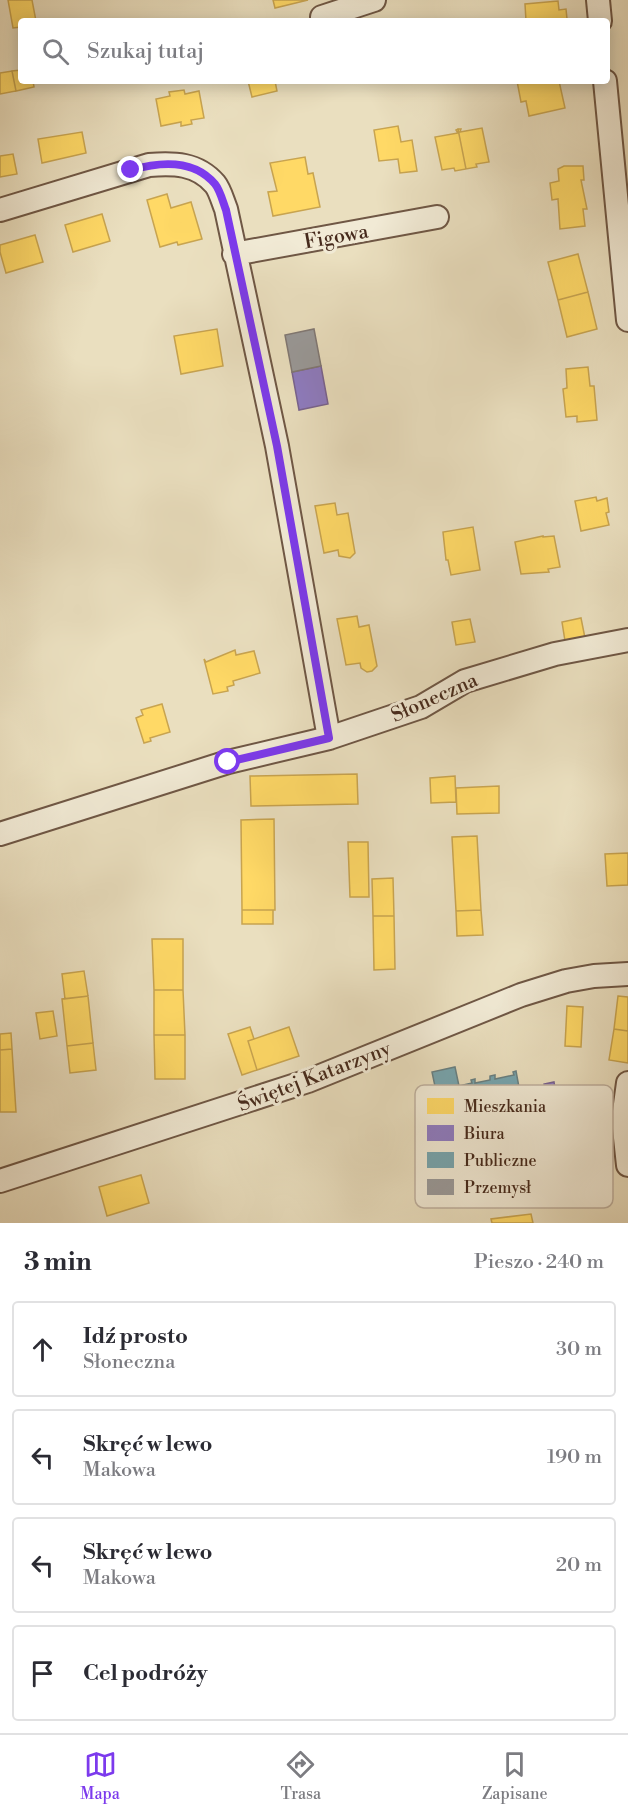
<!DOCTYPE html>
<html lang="pl">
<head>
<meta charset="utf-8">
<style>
	:root { --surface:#fff; --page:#f7f7f7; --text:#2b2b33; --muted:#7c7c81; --line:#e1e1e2; --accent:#7c3aed }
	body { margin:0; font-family:"Libre Bodoni",serif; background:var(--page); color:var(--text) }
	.stop { position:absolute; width:18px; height:18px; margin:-14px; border:4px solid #7c3aed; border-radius:50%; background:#fff }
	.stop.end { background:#7c3aed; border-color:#fff; box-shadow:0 2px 6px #0008 }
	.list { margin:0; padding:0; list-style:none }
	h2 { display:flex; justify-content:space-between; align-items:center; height:78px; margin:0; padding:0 24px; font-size:26px }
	h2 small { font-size:20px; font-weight:400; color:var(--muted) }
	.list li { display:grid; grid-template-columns:39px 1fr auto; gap:18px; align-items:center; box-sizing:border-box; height:96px; margin:0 12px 12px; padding:0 12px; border:2px solid var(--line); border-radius:6px }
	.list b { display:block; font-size:22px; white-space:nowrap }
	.list p { margin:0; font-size:20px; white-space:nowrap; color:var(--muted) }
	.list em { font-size:20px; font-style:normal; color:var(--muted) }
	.icon { flex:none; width:33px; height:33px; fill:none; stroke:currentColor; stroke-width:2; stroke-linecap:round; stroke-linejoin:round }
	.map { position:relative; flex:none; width:628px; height:1223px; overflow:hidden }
	.search { position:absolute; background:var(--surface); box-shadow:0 3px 15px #0003; left:18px; right:18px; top:18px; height:66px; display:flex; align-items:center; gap:15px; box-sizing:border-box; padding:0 21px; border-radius:6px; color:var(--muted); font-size:22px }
	.sheet { height:510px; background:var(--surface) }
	nav { display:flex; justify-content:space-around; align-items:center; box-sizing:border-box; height:84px; border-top:2px solid var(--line); background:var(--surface); font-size:16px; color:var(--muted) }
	nav a { display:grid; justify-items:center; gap:3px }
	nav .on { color:var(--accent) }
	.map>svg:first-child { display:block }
	.homes { fill:#ffd966; stroke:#c8a450; stroke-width:1.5 }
	.offices { fill:#8e7cc3; stroke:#786391; stroke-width:1.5 }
	.public { fill:#76a5af; stroke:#688083; stroke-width:1.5 }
	.industry { fill:#999; stroke:#807874; stroke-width:1.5 }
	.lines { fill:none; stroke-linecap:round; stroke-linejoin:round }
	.minor-casing { stroke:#6f5745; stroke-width:26 }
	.minor { stroke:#f1ead5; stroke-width:22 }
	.route { stroke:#7c3aed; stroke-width:8 }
	.labels { text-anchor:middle; stroke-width:6; stroke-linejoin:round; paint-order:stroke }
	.street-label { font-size:20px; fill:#462a1c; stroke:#f1ead5 }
	.key { fill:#f1ead5; stroke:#beb09e; stroke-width:1.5 }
	.key-label { font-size:16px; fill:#462a1c }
</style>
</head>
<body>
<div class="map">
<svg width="628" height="1223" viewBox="0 0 628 1223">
	<rect width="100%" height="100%" fill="#eadfbf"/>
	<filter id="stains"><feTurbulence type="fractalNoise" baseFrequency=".00333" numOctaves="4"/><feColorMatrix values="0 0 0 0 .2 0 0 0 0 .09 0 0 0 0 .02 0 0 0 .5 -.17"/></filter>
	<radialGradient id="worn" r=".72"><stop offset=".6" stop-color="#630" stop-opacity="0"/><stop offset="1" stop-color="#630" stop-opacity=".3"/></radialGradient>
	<!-- homes -->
	<path class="homes" d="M8,0H32L36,21H21V27L13,28Z
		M273,0H308L275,8Z
		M558,1L559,10L566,9L567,19L559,21H526L525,4Z
		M21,70V81H33L34,87L16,91L12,71Z
		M12,71L16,91L0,94V73Z
		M248,81H275L277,91L252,97Z
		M517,81H559L565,108L529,116L526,101L521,102Z
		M184,90L185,94L199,91L204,118L191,120L192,124L181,126V122L161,126L156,99L170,96L169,92Z
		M398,126L401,142L412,140L417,171L400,173L398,159L379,161L374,130Z
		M482,128L489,162L476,164L477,167L466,169L458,129H461L460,132Z
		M458,129L466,169L455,171L454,168L442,170L435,137L458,133L456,130Z
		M82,132L86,153L42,163L38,139Z
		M13,154L17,174L0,177V156Z
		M305,157L308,174L313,173L320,207L273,216L268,192L277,191L270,163Z
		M564,166H583L584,180H581L587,209H583L585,226L560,229L558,199L552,200L550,183L559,181L558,169Z
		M167,194L171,208L191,202L202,239L178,245L177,242L160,247L147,200Z
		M102,214L110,241L73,252L65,225Z
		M35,235L43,262L6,273L0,252V245Z
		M578,254L588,292L558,300L548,262Z
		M588,292L597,329L567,337L558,300Z
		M217,329L223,366L181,374L174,336Z
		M588,367L590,386H594L597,420L577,422V416L566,417L563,389L567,388L566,369Z
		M596,497L597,501L607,498L609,512L606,513L609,525L581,531L575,501Z
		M335,503L337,515L348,513L355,553L350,558L339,556L338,550L324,553L315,506Z
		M473,527L480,570L451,575L448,560H446L443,532Z
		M543,536V537L554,536L560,567L548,569L549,572L521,574L515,542Z
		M357,616L359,627L369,625L377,666L372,671L367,672L361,668L360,663L346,665L337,619Z
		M581,618L585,638L565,641L562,622Z
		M470,619L475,642L456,645L452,622Z
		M235,650L236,655L254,651L260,673L233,681L234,685L227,687L228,691L213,694L204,659L206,662Z
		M162,704L170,732L150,738L151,741L144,743L136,718L143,715L141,710Z
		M357,774L358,804L251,806L250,776Z
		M455,776L456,802L431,803L430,778Z
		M499,786V813L457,814L456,788Z
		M274,819L275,910H242L241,820Z
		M477,836L481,910L456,911L452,837Z
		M348,842H368L369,897H350Z
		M628,853V885L607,886L605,854Z
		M393,878L394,916H373L372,879Z
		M242,910H273V924H242Z
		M481,910L483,935L457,936L456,911Z
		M373,916H394L395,969L374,970Z
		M152,939H183V990H154Z
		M84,971L88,996L65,999L62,974Z
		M154,990H183L185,1035H154Z
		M88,996L93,1043L67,1046L62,999Z
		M618,996L628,997V1031L614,1029Z
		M567,1006L583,1007L581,1047L565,1046Z
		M53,1011L57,1036L40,1039L36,1013Z
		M250,1027L254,1039L248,1041L257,1070L242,1075L228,1034Z
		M289,1027L299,1056L257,1070L248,1041Z
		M614,1029L628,1031V1063L609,1060Z
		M11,1033L12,1049L0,1050V1034Z
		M154,1035H185V1079H155Z
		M93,1043L96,1070L70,1073L67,1046Z
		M12,1049L16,1112H0V1050Z
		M141,1175L149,1203L107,1216L99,1187Z
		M531,1214L533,1223H492L491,1219Z"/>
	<!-- offices -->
	<path class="offices" d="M321,366L328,404L299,410L292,372Z
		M554,1082L561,1124L544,1127L546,1142L528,1145L529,1152L500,1157L498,1141H503V1137L521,1133V1131L546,1098L544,1084Z"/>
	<!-- public -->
	<path class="public" d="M455,1067L459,1086L472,1083L471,1080L475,1079V1083L490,1080V1076L495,1075V1079L514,1075L513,1072L516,1071L521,1098L499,1102L504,1120L480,1123L477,1129L474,1126L476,1123L475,1113L463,1115L464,1118L459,1119L458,1112L448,1113L444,1119L439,1115L443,1108L442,1102L437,1096L432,1072Z"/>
	<!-- industry -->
	<path class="industry" d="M314,329L321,366L292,372L285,335Z"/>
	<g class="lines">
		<defs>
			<path id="minor" d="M598,0L600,21
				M322,17L374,0
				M605,81L628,320
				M0,210L149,165C173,163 197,163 215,184C220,190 223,202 226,209L277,446L329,738
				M234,254L437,217
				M0,834L228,762L329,738L421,707L465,681L555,654L628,640
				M628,1083L623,1119L628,1165
				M0,1181L308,1081L521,995L566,981L594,976L628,974"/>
		</defs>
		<!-- minor casing -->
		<use href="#minor" class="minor-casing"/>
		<!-- minor -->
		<use href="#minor" class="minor"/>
	</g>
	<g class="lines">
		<!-- route -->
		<path class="route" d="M131,170C159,162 193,158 215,184C220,190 223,202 226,210L277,446L329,738L228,762"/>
	</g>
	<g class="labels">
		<!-- street labels -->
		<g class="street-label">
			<text transform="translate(336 236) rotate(-10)" y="7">Figowa</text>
			<text transform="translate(434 697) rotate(-24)" y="7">Słoneczna</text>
			<text transform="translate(314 1076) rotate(-21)" y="7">Świętej Katarzyny</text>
		</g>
	</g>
	<!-- legend -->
	<rect x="415" y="1085" width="198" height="123" rx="9" class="key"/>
	<rect x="427" y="1098" width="27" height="16" fill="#ffd966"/>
	<rect x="427" y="1125" width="27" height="16" fill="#8e7cc3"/>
	<rect x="427" y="1152" width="27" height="16" fill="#76a5af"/>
	<rect x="427" y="1179" width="27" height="16" fill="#999"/>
	<g class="key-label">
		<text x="464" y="1112">Mieszkania</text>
		<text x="464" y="1139">Biura</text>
		<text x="464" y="1166">Publiczne</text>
		<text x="464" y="1193">Przemysł</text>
	</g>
	<rect width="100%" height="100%" filter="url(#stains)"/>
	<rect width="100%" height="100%" fill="url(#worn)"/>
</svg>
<div class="stop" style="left:228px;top:762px"></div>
<div class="stop end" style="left:131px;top:170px"></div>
<div class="search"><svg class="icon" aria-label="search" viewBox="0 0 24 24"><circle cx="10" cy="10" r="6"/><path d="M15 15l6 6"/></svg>Szukaj tutaj</div>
</div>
<section class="sheet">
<h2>3 min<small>Pieszo · 240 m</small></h2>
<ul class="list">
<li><svg class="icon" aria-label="ahead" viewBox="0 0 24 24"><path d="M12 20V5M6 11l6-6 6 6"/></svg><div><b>Idź prosto</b><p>Słoneczna</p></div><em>30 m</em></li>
<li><svg class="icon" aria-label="left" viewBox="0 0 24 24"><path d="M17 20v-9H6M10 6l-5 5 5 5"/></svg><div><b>Skręć w lewo</b><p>Makowa</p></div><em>190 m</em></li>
<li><svg class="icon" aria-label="left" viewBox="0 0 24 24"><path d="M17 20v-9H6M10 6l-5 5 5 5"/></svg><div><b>Skręć w lewo</b><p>Makowa</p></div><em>20 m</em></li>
<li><svg class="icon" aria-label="arrive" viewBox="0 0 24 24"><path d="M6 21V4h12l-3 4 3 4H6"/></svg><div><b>Cel podróży</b></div></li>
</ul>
</section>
<nav>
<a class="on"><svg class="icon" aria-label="map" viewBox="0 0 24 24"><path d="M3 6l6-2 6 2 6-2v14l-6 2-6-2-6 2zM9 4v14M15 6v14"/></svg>Mapa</a>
<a><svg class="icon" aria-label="directions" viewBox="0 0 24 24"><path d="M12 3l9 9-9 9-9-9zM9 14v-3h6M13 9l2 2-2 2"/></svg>Trasa</a>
<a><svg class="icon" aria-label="saved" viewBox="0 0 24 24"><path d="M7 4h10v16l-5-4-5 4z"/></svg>Zapisane</a>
</nav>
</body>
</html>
